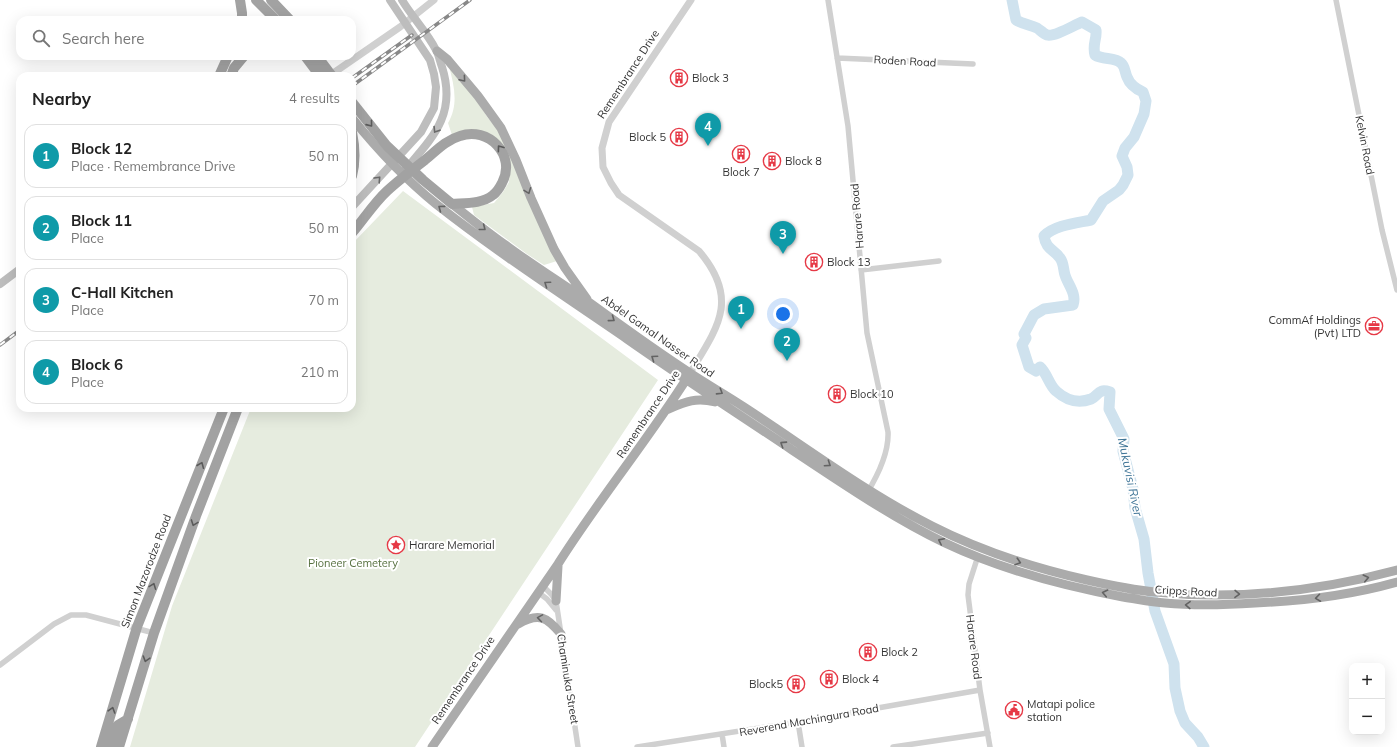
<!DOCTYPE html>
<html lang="en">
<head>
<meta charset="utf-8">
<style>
	:root { --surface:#fff; --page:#f2f2f2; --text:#222; --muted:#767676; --line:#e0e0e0; --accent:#e63946 }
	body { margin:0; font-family:Mulish,sans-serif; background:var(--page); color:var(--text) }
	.controls { position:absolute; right:12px; bottom:12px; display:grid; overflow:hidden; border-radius:8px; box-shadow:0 4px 16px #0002 }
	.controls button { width:36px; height:36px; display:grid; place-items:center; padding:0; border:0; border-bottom:1px solid var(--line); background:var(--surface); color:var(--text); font:20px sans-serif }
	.you { position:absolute; left:783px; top:314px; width:14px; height:14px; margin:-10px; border:3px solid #fff; border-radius:50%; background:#1a73e8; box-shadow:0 0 0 6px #1a73e833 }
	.badge { display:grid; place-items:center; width:26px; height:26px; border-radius:50%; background:var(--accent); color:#fff; font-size:13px; font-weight:700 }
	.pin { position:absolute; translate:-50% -33px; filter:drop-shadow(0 1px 2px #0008) }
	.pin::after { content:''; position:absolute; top:21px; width:14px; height:12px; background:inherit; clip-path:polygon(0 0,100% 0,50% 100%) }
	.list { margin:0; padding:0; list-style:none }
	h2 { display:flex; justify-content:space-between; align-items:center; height:52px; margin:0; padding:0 16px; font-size:17px }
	h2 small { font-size:13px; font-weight:400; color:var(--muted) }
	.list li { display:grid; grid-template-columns:26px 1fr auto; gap:12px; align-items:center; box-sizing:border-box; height:64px; margin:0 8px 8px; padding:0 8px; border:1px solid var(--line); border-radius:12px }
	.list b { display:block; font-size:15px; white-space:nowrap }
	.list p { margin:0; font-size:13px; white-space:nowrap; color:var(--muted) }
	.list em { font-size:13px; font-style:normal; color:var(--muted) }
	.icon { flex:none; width:22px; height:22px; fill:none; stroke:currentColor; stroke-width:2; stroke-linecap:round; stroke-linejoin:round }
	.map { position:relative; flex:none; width:1397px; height:747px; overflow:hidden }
	.search { position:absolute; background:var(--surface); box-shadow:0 4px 16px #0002; left:16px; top:16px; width:340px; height:44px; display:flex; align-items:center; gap:10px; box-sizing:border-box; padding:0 14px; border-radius:12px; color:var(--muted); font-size:15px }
	.panel { position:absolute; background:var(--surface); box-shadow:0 4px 16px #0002; left:16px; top:72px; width:340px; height:340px; border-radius:12px }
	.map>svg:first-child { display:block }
	.green { fill:#e6ecdf }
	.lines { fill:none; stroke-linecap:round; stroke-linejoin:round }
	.river { stroke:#cfe2ee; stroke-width:11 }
	.minor { stroke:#d0d0d0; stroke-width:5.5 }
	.tertiary { stroke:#d0d0d0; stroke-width:7 }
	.secondary { stroke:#bdbdbd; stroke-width:8 }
	.primary { stroke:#ababab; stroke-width:9 }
	.trunk { stroke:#a2a2a2; stroke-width:10 }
	.rail-casing { stroke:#888; stroke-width:3.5 }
	.rail { stroke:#fff; stroke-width:2; stroke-dasharray:6; stroke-linecap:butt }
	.oneway { stroke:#636363 }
	.oneway2 { stroke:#5a5a5a }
	.oneway3 { stroke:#6a6a6a }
	.labels { text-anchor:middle; stroke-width:4; stroke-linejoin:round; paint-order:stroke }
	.street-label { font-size:11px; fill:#333; stroke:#fff }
	.poi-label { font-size:11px; fill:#333; stroke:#fff; text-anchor:start }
	.park-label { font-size:11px; fill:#56703f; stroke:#fff }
	.water-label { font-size:12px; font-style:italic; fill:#3f7597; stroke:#fff }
</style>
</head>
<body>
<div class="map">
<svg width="1397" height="747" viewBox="0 0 1397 747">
	<rect width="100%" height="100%" fill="#fff"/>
	<!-- green -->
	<path class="green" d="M449,66L470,91L488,118L499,131L557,261L544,265L527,254L474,215L472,207L494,203L503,192L509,182L510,161L496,139L452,135L448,123C459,104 454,86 449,66Z
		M403,191L658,380L415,747H130L172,606L251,408H352V244Z"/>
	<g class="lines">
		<!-- river -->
		<path class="river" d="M1012,0L1016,20C1023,24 1030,25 1037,28C1040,30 1044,34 1047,35C1055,37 1074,25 1082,22L1096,30C1097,40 1092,44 1095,55C1103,60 1115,57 1121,63C1125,66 1125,73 1127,77C1130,85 1136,89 1143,92L1146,101L1144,114L1134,137L1125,148L1122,156L1127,167L1128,175L1123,185L1119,190L1103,201L1091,220C1077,223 1055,225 1044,236C1046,250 1054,249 1060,258C1064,263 1063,269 1065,275C1068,285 1077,294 1073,305L1044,309L1034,315L1024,334L1026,338L1022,345L1029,367L1036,371L1040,367C1047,373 1049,385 1056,391C1066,400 1078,404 1091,399C1099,395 1098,388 1110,392L1109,409L1124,439L1123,451L1133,489L1135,508L1144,539L1148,573L1155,611L1174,664L1175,688L1180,711L1185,723L1198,737L1204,747"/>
		<!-- minor -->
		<path class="minor" d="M828,0L848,126L867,333L888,432C889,453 878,475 867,493
			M1336,0L1382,230L1397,290
			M837,58L973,64
			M861,270L939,261
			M978,556L969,584L968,595L980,690L990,747
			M543,586L551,594L556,601L578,747
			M539,593L547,599L556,610
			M0,665L54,624L71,615H86L154,633
			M798,722L802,747
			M722,734L724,747
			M637,747L798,722L980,690
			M893,747L988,733"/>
		<!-- tertiary -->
		<path class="tertiary" d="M329,76L400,27L434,0
			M690,373C718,327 740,299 699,251L619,195L611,183L603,167L602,148L609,122L691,0"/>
		<!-- secondary -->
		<path class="secondary" d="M402,0C412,17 427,32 436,50C439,55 440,62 442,67C457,114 433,137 405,170
			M352,207L421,132L434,108L436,87L434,74L430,60L390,0
			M0,284L20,269"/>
		<!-- primary -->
		<path class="primary" d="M437,51L447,59L478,96L501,128L516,160L531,198L554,249L565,268L587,299
			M352,118C377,149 405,179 436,204C497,252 563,295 627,339C681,377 737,413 792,450C842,483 891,517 945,543C1000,569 1064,586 1123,597C1137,599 1151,602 1165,603C1195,606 1225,605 1255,603C1303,601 1351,595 1397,582
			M452,204C470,218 488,233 507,246C534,266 563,284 590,303C623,327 656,351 690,373C708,385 726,395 744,407C807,448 865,492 932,526C981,551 1034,568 1087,580C1109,585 1132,590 1155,592C1236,600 1319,591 1397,570
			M666,410C685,402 695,397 715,402
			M556,601L558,566
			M518,624C539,612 547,617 561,634
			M432,747L558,564C599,499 648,440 689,375"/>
		<!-- trunk -->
		<path class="trunk" d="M240,0L242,13V20
			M256,0L276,20
			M271,0L290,20
			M305,56L320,76
			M317,56L332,76
			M219,76L228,56
			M231,76L234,68L244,56
			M352,102L387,146L423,180L452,204C466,203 482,204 493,195C497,192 500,187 502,183C517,155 488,126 460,136C446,140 436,151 425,160C412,170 399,180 387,191C374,203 364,219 352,233
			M352,132C355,147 356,161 352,176
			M101,747L137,627L224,408
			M110,747L118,725L128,719
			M119,747L154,633L196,516L238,408"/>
		<defs>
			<path id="rail" d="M352,78L412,35
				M352,86L470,0
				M0,345L20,330"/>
		</defs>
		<!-- rail casing -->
		<use href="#rail" class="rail-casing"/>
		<!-- rail -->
		<use href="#rail" class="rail"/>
	</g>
	<!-- one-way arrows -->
	<defs><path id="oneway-chevron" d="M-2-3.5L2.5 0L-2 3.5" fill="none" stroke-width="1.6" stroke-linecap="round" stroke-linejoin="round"/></defs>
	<g class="oneway">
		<use href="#oneway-chevron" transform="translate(463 79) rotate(50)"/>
		<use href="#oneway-chevron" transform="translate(528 191) rotate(69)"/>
		<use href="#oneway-chevron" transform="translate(441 208) rotate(-143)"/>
		<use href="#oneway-chevron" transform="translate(483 228) rotate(38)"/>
		<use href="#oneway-chevron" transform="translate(547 284) rotate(-145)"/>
		<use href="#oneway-chevron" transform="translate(612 319) rotate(36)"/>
		<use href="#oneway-chevron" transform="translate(654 358) rotate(-145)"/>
		<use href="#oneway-chevron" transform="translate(720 392) rotate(32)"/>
		<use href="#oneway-chevron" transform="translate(783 444) rotate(-147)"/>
		<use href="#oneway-chevron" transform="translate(828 464) rotate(34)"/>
		<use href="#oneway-chevron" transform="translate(941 541) rotate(-154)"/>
		<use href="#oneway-chevron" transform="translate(1018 562) rotate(18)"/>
		<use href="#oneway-chevron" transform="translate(1366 578) rotate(-13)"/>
		<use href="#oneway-chevron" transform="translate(1105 593) rotate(-168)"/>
		<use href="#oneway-chevron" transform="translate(1237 594) rotate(1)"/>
		<use href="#oneway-chevron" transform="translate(1318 598) rotate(172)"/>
		<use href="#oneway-chevron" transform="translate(1188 605) rotate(-178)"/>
		<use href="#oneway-chevron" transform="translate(540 618) rotate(-171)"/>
	</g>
	<g class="oneway2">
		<use href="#oneway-chevron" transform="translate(370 124) rotate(51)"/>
		<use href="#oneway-chevron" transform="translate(500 148) rotate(-126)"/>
		<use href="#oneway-chevron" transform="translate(201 465) rotate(-68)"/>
		<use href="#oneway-chevron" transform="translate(194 523) rotate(110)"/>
		<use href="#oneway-chevron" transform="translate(153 586) rotate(-69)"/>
		<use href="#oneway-chevron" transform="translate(146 659) rotate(107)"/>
		<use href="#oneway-chevron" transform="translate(112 710) rotate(-73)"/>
	</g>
	<g class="oneway3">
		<use href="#oneway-chevron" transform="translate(436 130) rotate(122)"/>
		<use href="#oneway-chevron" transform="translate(378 179) rotate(-47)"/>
	</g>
	<!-- icons -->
	<defs>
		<symbol id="building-ring" viewBox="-11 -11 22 22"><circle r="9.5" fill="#fff" stroke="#e63946" stroke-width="1.5"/><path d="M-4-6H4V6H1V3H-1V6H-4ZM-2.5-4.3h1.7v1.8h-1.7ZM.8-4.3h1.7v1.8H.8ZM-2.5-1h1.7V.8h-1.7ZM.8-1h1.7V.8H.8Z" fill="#e63946"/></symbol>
		<symbol id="office-ring" viewBox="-11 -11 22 22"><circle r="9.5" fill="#fff" stroke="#e63946" stroke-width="1.5"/><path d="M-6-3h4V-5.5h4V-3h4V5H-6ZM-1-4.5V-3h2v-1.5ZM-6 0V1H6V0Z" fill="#e63946"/></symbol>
		<symbol id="sight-ring" viewBox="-11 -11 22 22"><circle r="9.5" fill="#fff" stroke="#e63946" stroke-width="1.5"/><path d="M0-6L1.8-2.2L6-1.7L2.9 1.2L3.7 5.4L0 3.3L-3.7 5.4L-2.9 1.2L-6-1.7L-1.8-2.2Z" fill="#e63946"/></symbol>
		<symbol id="civic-ring" viewBox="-11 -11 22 22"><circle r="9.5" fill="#fff" stroke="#e63946" stroke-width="1.5"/><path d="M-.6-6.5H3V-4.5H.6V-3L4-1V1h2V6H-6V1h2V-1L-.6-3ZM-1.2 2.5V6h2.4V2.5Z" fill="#e63946"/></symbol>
	</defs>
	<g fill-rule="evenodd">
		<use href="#building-ring" x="669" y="68" width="20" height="20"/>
		<use href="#building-ring" x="669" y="127" width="20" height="20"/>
		<use href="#building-ring" x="731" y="144" width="20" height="20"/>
		<use href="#building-ring" x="762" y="151" width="20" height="20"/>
		<use href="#building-ring" x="804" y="252" width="20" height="20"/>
		<use href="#office-ring" x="1364" y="316" width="20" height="20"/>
		<use href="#building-ring" x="827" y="384" width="20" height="20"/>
		<use href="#sight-ring" x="386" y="535" width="20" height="20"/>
		<use href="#building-ring" x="858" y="642" width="20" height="20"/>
		<use href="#building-ring" x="819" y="669" width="20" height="20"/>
		<use href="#building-ring" x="786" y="674" width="20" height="20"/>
		<use href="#civic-ring" x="1004" y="700" width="20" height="20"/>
	</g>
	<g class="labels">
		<!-- street labels -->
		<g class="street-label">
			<text transform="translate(905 61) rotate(3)" y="4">Roden Road</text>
			<text transform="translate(628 74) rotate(-57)" y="4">Remembrance Drive</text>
			<text transform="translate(1365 145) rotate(79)" y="4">Kelvin Road</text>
			<text transform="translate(857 216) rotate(-95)" y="4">Harare Road</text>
			<text transform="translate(658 336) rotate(35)" y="4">Abdel Gamal Nasser Road</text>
			<text transform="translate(648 414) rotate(-56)" y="4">Remembrance Drive</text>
			<text transform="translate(146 571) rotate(-69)" y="4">Simon Mazorodze Road</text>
			<text transform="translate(1186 591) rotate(3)" y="4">Cripps Road</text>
			<text transform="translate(974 647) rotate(83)" y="4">Harare Road</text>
			<text transform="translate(568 679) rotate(81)" y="4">Chaminuka Street</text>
			<text transform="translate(463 680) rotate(-56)" y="4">Remembrance Drive</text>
			<text transform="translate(809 720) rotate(-10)" y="4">Reverend Machingura Road</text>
		</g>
		<!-- poi labels -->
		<g class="poi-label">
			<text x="692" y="82">Block 3</text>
			<text x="666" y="141" text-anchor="end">Block 5</text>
			<text x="785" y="165">Block 8</text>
			<text x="741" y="176" text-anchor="middle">Block 7</text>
			<text x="827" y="266">Block 13</text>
			<text x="1361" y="324" text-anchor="end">CommAf Holdings<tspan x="1361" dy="13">(Pvt) LTD</tspan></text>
			<text x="850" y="398">Block 10</text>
			<text x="409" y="549">Harare Memorial</text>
			<text x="881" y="656">Block 2</text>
			<text x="842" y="683">Block 4</text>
			<text x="783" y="688" text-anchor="end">Block5</text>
			<text x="1027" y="708">Matapi police<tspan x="1027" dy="13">station</tspan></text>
		</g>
		<!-- park labels -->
		<g class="park-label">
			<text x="353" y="567">Pioneer Cemetery</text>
		</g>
		<!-- water labels -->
		<g class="water-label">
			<text transform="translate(1130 477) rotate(78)" y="4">Mukuvisi River</text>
		</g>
	</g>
</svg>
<div class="controls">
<button>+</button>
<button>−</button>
</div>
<div class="you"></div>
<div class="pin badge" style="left:741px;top:329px;background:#0f9aa8">1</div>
<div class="pin badge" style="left:787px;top:361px;background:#0f9aa8">2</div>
<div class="pin badge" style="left:783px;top:254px;background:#0f9aa8">3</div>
<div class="pin badge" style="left:708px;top:146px;background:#0f9aa8">4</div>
<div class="search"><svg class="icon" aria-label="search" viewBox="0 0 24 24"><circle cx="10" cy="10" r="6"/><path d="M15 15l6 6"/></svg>Search here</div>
<section class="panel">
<h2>Nearby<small>4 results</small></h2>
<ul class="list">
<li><span class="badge" style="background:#0f9aa8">1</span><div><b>Block 12</b><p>Place · Remembrance Drive</p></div><em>50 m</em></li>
<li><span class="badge" style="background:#0f9aa8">2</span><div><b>Block 11</b><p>Place</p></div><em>50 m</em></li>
<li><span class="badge" style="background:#0f9aa8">3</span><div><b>C-Hall Kitchen</b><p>Place</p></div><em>70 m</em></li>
<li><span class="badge" style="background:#0f9aa8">4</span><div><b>Block 6</b><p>Place</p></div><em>210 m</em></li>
</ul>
</section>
</div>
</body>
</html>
